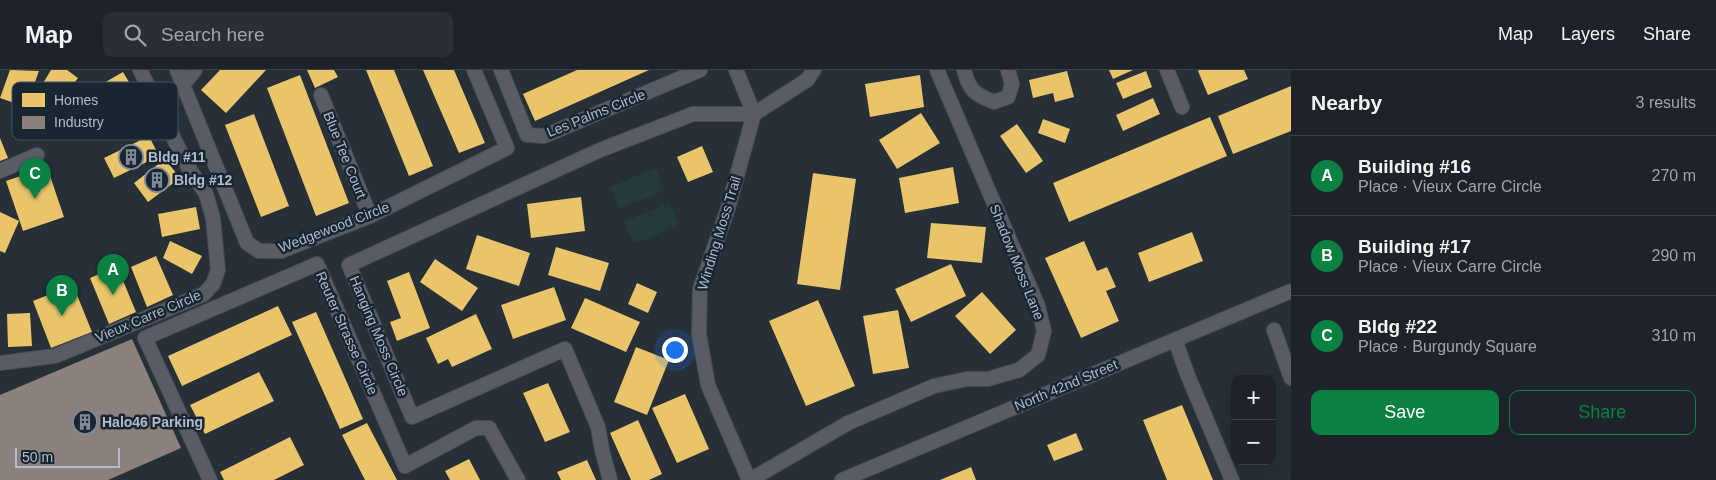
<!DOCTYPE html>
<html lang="en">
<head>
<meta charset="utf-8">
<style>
	:root { --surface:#1d2329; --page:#2a2f35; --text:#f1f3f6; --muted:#a0a4a8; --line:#3b4046; --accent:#0b8043 }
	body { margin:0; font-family:Helvetica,sans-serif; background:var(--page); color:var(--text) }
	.controls { position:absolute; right:15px; bottom:15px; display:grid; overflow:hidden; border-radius:10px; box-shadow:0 5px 20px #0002 }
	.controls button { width:45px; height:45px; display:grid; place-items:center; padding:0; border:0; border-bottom:1px solid var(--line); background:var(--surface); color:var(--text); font:25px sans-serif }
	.scale { position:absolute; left:15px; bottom:12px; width:105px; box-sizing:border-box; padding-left:5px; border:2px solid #b0bbc9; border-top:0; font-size:14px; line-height:18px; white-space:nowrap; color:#b0bbc9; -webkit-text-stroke:4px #1a2532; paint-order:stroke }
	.you { position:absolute; left:674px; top:279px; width:18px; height:18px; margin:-12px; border:4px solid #fff; border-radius:50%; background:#1a73e8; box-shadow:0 0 0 8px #1a73e833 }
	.badge { display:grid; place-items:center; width:32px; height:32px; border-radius:50%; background:var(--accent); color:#fff; font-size:16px; font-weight:700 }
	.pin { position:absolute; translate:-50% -41px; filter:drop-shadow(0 1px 2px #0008) }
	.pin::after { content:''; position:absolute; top:26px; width:18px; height:15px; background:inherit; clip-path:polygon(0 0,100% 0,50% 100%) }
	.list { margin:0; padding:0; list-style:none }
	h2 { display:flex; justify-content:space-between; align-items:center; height:65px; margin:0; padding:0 20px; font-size:21px }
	h2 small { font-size:16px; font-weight:400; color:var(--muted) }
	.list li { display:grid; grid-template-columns:32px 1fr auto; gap:15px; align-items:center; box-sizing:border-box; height:80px; padding:0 20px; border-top:1px solid var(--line) }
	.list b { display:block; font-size:19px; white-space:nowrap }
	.list p { margin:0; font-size:16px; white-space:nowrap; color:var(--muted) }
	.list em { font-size:16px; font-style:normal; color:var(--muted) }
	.actions { display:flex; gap:10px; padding:15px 20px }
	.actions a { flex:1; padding:11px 0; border:1px solid var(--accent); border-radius:10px; text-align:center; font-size:18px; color:var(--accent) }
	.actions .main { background:var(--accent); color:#fff }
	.icon { flex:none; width:28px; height:28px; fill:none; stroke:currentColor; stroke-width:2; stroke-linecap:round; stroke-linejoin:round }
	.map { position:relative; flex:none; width:1291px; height:410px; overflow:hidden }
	header { display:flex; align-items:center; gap:30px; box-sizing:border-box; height:70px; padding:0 25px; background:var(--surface); border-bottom:1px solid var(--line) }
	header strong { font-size:24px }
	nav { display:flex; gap:28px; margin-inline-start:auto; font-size:18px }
	.search { width:350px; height:45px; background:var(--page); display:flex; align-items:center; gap:12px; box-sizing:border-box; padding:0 18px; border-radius:10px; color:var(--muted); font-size:19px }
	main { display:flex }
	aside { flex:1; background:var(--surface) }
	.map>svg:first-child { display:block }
	.green { fill:#243b3d }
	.homes { fill:#e9c46a }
	.industry { fill:#8a817c }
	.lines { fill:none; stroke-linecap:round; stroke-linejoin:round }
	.minor-casing { stroke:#464b51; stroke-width:16 }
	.minor { stroke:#585d64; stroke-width:14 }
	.labels { text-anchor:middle; stroke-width:5; stroke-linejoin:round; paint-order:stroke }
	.street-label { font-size:14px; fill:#b0bbc9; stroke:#1a2532 }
	.poi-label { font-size:14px; font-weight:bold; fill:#b0bbc9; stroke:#1a2532; text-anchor:start }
	.key { fill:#1a2532; stroke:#47525f; stroke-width:1 }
	.key-label { font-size:14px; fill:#b0bbc9 }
</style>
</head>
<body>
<header>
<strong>Map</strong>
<div class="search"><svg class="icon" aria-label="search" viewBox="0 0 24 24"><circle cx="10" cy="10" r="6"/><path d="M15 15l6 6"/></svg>Search here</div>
<nav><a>Map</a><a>Layers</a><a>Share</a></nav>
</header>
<main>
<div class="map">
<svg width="1291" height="410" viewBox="0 0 1291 410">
	<rect width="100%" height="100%" fill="#272f37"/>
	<!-- green -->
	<path class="green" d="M656,98L665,120L619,139L610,117Z
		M669,133L679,155L634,174L624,152Z"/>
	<!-- homes -->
	<path class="homes" d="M10,0L39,1L26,37L0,28Z
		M51,0H67L78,8L70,18L77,24L59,47L34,28Z
		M220,0H266L226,43L201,20Z
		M307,0H334L338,7L315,18Z
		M366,0H394L433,96L409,106Z
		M423,0H454L485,73L459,83Z
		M577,0H649L535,51L523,24Z
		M1109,0H1133L1113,9Z
		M1199,0H1244L1248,9L1208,25L1198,1Z
		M1067,1L1074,27L1055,32L1053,23L1033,28L1029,10Z
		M1146,1L1152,17L1123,29L1116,13Z
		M123,2L148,44L108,67L83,25Z
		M300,5L349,133L316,146L267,18Z
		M920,5L924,37L870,47L865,14Z
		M1291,16V61L1233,84L1218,46Z
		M1153,28L1160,44L1123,61L1116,45Z
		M921,43L940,73L897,99L879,70Z
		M254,44L289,136L261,147L225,55Z
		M1210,47L1227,86L1069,152L1053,113Z
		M1043,49L1070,59L1065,73L1038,63Z
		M1017,54L1043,91L1026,103L1000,66Z
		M149,66L159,86L114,108L104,88Z
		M0,68L8,88L0,91Z
		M702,76L713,102L688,112L677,87Z
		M165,89L180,108L148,132L134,113Z
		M47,97L64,147L23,161L6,111Z
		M953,97L959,133L905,143L899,108Z
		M813,103L856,109L840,220L797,214Z
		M581,127L585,161L531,168L527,134Z
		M196,137L200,159L162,167L158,144Z
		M0,142L19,151L5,183L0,181Z
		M931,153L986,157L982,193L927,188Z
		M1192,162L1203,191L1149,212L1138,183Z
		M477,165L530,183L519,216L466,199Z
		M170,171L202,186L192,204L163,188Z
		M1084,171L1097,201L1107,197L1116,217L1106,221L1119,251L1081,268L1045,188Z
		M556,177L609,193L600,221L548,205Z
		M156,186L173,225L147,237L131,197Z
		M435,189L478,218L462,241L420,212Z
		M951,194L966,226L911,252L895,219Z
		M117,196L136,242L109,254L90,208Z
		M409,202L430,258L397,271L390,252L401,248L387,211Z
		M637,213L657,222L648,243L628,234Z
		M73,215L92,262L51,278L33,231Z
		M554,217L566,250L513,269L501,235Z
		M982,222L1016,260L990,284L955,246Z
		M585,228L640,252L626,282L571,258Z
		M818,230L855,316L806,336L769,251Z
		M278,236L292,265L182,316L168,286Z
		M898,240L909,298L873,304L863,246Z
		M316,242L363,349L340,359L292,252Z
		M30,243L32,276L8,277L7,244Z
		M476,244L492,279L452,297L448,289L438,294L426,268Z
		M636,277L669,290L647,345L614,332Z
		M259,302L274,331L205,364L190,335Z
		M548,313L570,362L545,372L523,323Z
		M685,324L709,379L677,393L652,338Z
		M1182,335L1213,410H1167L1143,350Z
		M638,350L662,404L649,410H631L610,363Z
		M367,353L397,410H365L342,365Z
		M1076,363L1083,380L1054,391L1047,375Z
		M290,367L304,395L274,410H224L220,402Z
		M469,389L480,410H450L445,401Z
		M587,390L596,410H561L557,402Z
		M971,397L976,410H940Z"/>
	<!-- industry -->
	<path class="industry" d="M132,269L181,378L108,410H0V325Z"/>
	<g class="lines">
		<defs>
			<path id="minor" d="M177,0L247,173L259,181H281L370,146L507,78L474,0
				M501,0L527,65L544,66L700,0
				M964,0C969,21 976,25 994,32L1008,27L1012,14L1008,0
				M1167,0L1182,37
				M183,15L195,0
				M321,25L370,146
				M0,101L37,85
				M1274,260L1291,308
				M1175,270L1188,306L1232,410
				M0,293L55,286L204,224L213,214L218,200L213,148L206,124L188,97L140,0
				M210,410L145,268L317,194L405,396L476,358H489L518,410
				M610,410L602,380L598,357L565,279L412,347L349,195L600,80L693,44H754L736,0
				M749,410L708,315L699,264L700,219L728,138L754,44L807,10L814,0
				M750,410L848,353L934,316L967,309H988L1019,300L1038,285L1044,261L1038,236L937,0
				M842,410L1291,221"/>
		</defs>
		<!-- minor casing -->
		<use href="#minor" class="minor-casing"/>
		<!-- minor -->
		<use href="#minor" class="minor"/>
	</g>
	<!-- icons -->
	<defs>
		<symbol id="building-ring" viewBox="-11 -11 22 22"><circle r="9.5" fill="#1a2532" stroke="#808a96" stroke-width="1.5"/><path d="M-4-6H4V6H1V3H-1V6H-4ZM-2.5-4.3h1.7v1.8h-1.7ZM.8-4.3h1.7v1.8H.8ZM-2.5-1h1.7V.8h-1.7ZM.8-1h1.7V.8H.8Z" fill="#808a96"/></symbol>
	</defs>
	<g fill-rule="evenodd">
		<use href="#building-ring" x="117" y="73" width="28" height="28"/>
		<use href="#building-ring" x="143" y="96" width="28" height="28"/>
		<use href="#building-ring" x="71" y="338" width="28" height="28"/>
	</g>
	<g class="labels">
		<!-- street labels -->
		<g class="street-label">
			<text transform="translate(596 43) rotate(-22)" y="5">Les Palms Circle</text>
			<text transform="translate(345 85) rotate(68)" y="5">Blue Tee Court</text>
			<text transform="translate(334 157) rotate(-21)" y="5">Wedgewood Circle</text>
			<text transform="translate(719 163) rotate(-73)" y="5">Winding Moss Trail</text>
			<text transform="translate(1017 192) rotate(68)" y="5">Shadow Moss Lane</text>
			<text transform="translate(148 246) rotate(-23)" y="5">Vieux Carre Circle</text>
			<text transform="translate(347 263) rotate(66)" y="5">Reuter Strasse Circle</text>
			<text transform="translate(379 266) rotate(67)" y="5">Hanging Moss Circle</text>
			<text transform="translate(1066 315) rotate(-23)" y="5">North 42nd Street</text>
		</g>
		<!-- poi labels -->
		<g class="poi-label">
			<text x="148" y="92">Bldg #11</text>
			<text x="174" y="115">Bldg #12</text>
			<text x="102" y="357">Halo46 Parking</text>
		</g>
	</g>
	<!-- legend -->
	<rect x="12" y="12" width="166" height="58" rx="8" class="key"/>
	<rect x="22" y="23" width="23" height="14" fill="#e9c46a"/>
	<rect x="22" y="46" width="23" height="13" fill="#8a817c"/>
	<g class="key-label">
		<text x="54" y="35">Homes</text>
		<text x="54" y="57">Industry</text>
	</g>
</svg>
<div class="controls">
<button>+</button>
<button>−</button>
</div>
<div class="scale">50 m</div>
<div class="you"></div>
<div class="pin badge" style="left:113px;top:225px">A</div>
<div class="pin badge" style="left:62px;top:246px">B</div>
<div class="pin badge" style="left:35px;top:129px">C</div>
</div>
<aside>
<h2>Nearby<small>3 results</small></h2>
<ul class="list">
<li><span class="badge">A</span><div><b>Building #16</b><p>Place · Vieux Carre Circle</p></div><em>270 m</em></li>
<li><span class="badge">B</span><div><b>Building #17</b><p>Place · Vieux Carre Circle</p></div><em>290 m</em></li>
<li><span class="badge">C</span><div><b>Bldg #22</b><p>Place · Burgundy Square</p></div><em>310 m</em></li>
</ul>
<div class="actions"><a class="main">Save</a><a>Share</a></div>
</aside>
</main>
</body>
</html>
